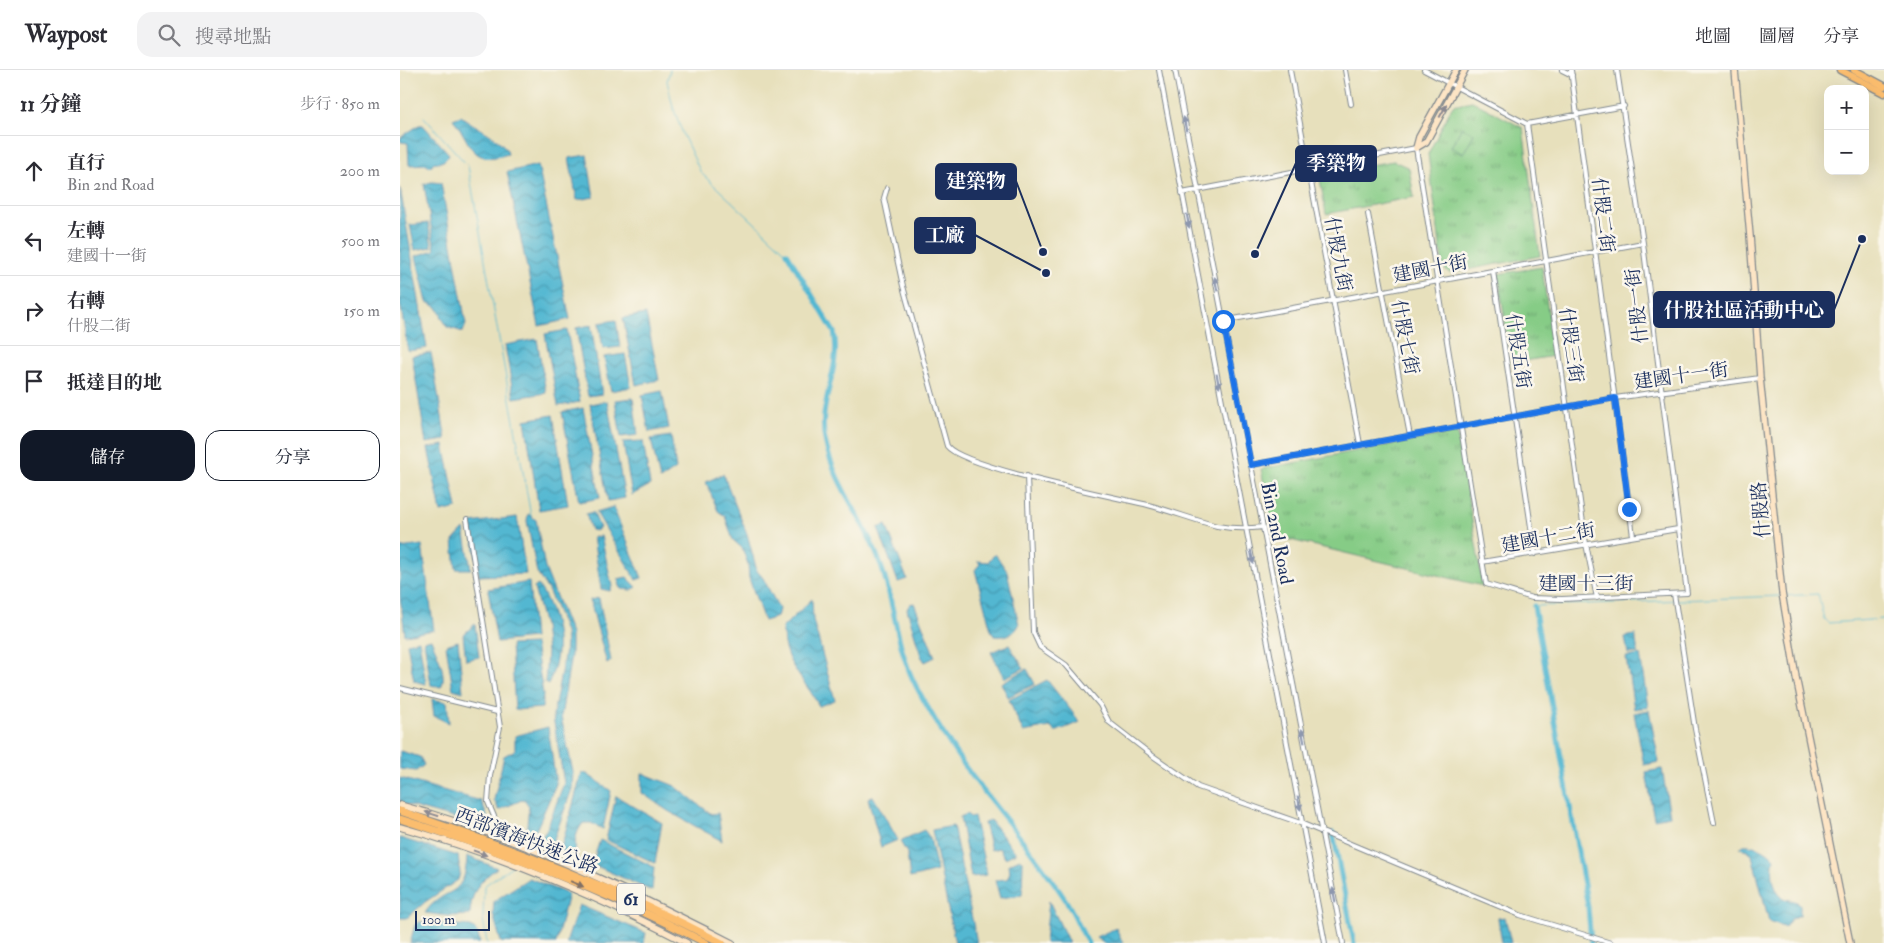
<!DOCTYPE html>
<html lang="zh-TW">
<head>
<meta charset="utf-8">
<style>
	:root { --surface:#fff; --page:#f2f2f3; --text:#2b2b33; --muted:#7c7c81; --line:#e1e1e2; --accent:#111827 }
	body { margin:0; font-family:"IM FELL Double Pica","Noto Serif TC",serif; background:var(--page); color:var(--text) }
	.controls { position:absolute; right:15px; top:15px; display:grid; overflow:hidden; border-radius:10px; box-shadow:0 5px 20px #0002 }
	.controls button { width:45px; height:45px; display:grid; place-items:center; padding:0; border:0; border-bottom:1px solid var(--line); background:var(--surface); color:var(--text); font:25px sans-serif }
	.scale { position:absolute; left:15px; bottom:12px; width:75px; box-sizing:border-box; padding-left:5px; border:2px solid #1b2f5e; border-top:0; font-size:14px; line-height:18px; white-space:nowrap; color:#1b2f5e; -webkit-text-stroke:4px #fbf7ec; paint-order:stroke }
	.stop { position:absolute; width:15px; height:15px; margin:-11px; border:4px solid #1a73e8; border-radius:50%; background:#fff }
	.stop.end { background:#1a73e8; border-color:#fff; box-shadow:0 1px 5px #0008 }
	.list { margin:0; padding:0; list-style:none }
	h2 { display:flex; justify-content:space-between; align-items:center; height:65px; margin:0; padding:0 20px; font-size:21px }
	h2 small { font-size:16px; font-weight:400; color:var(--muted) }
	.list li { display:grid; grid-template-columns:32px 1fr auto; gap:15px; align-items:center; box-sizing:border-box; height:70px; padding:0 20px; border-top:1px solid var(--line) }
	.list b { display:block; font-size:19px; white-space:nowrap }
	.list p { margin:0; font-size:16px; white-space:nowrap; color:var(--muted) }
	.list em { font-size:16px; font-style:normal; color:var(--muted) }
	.actions { display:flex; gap:10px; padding:15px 20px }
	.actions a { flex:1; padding:11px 0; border:1px solid var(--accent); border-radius:15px; text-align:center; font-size:18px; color:var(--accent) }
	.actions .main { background:var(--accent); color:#fff }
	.icon { flex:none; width:28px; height:28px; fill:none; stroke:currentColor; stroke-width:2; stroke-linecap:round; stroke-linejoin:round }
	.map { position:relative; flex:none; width:1484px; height:873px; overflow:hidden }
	header { display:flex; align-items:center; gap:30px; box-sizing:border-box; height:70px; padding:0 25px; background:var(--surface); border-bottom:1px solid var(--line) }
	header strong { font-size:24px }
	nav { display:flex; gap:28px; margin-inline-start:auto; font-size:18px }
	.search { width:350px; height:45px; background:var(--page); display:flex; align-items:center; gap:12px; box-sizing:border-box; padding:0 18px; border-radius:15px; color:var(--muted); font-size:19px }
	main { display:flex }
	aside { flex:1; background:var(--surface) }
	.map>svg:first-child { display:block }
	.park { fill:url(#park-tufts); stroke:#507e72 }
	.garden { fill:#86cc86; stroke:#507e72 }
	.water { fill:url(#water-waves); stroke:#367398 }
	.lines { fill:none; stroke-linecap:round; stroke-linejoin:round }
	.stream { stroke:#52b7d1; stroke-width:1 }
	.canal { stroke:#52b7d1; stroke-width:5 }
	.street-casing { stroke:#81888d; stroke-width:6 }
	.secondary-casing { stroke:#81888d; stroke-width:8 }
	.primary-casing { stroke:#81888d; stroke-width:9 }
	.highway-casing { stroke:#81888d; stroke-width:9 }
	.street { stroke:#fff; stroke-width:4 }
	.secondary { stroke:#fde5c5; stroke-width:5.5 }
	.primary { stroke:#fbbd6e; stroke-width:6 }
	.highway { stroke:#fbbd6e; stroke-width:7 }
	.oneway { fill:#8c8a92 }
	.oneway2 { fill:#8d97ae }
	.oneway3 { fill:#806f65 }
	.route { stroke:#1a73e8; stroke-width:6 }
	.labels { text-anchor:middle; stroke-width:5; stroke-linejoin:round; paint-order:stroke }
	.shield { fill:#fbf7ec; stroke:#5e6b89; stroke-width:1 }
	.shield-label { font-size:18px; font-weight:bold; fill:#1b2f5e }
	.street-label { font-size:19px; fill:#1b2f5e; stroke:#fbf7ec }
	.leader { fill:none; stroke:#1b2f5e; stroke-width:2 }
	.callout-dot { fill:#1b2f5e; stroke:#fbf7ec; stroke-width:2 }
	.callout { fill:#1b2f5e; stroke:#1b2f5e; stroke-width:2 }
	.callout-label { font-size:20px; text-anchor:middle; font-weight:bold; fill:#fff }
</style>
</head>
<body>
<header>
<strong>Waypost</strong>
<div class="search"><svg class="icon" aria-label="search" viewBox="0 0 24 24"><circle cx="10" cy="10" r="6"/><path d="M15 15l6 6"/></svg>搜尋地點</div>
<nav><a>地圖</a><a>圖層</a><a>分享</a></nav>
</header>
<main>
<aside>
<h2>11 分鐘<small>步行 · 850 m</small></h2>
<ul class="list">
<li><svg class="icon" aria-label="ahead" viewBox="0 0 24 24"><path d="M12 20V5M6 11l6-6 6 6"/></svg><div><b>直行</b><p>Bin 2nd Road</p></div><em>200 m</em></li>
<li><svg class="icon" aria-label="left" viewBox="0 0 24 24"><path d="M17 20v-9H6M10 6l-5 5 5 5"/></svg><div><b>左轉</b><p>建國十一街</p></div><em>500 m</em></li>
<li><svg class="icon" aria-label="right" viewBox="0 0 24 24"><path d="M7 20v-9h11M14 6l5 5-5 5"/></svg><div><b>右轉</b><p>什股二街</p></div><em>150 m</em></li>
<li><svg class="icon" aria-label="arrive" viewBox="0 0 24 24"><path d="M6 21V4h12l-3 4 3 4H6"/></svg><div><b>抵達目的地</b></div></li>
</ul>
<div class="actions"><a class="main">儲存</a><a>分享</a></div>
</aside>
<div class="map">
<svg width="1484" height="873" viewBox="0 0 1484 873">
	<defs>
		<pattern id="park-tufts" width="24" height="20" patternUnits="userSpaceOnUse" patternTransform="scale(1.25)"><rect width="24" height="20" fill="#86cc86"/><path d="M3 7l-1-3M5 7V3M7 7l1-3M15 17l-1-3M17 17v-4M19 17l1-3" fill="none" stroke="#6da671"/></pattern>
		<pattern id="water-waves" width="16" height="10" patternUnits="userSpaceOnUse" patternTransform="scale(1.25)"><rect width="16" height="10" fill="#52b7d1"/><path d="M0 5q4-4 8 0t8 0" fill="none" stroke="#4395ad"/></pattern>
	</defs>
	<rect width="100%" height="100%" fill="#fbf7ec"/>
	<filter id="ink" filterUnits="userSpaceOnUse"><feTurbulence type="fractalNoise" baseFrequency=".02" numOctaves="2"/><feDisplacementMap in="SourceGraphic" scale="10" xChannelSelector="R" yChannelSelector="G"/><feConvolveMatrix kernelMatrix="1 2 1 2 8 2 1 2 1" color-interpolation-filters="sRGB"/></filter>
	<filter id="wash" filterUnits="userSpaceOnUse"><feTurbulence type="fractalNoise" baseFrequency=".0096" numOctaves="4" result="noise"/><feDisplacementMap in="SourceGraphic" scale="20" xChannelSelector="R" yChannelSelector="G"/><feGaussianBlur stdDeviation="1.12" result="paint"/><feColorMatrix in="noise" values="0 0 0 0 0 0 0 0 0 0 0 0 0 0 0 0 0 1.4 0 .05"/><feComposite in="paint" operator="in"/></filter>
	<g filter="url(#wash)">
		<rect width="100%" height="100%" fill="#e7e0bc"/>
		<!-- park -->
		<path class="park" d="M1072,31L1123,58L1140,186L1050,203L1043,198L1028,84L1053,35Z
			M994,91L1009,98L1014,127L926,144L919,103Z
			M1142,197L1154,286L1111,293L1098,204Z
			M1057,362L1083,516L874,466L861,399Z"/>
		<!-- garden -->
		<path class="garden" d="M1062,57L1074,64L1063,84L1051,77Z"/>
		<!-- water -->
		<path class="water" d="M61,46C74,57 105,69 108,84C69,97 72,72 53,49Z
			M19,55H23L49,84C46,91 41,93 34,92L30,97L27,94L9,95L8,73L1,72L0,68Z
			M187,85L194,127L177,130L169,88Z
			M138,95L170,249L139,256L107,102Z
			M32,112L41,113L66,254L63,262L47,257L37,237L27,232L16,186L35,180L24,114Z
			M0,118L27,278L8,281L0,232Z
			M28,153L32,177L15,180L10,155Z
			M246,244L259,310L236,315L223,248Z
			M216,250L220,277L203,279L199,253Z
			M191,255L202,324L188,326L176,258Z
			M167,260L180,332L158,336L145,264Z
			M137,269L146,323L114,328L105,275Z
			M31,283L46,370L26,373L12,286Z
			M225,284L231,317L211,321L204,287Z
			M262,321L269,358L249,362L242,325Z
			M233,328L238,365L221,367L215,330Z
			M207,331L225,428L208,431L190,334Z
			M183,338L200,428L179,432L162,342Z
			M153,345L168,435L139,440L125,350Z
			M271,366L276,399L260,410L251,369Z
			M243,371L250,415L232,425L223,372Z
			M44,375L57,438L41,442L28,378Z
			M323,404L347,464L357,501L363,508L379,539L377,547L364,551L349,508L348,494L342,478L333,470L325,446L318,441L306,412Z
			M213,437L242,508L236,510L196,442Z
			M193,442L200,458L196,461L191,460L186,444Z
			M128,444L136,450L145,498L171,564V585L161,647L173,702L172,719L151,777L138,772L146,761L164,713L153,646L166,575L165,562L156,538L148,520L137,503L127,451Z
			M117,447L126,504L79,506L71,453Z
			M486,455L507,509L498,512L478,458Z
			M64,459L71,499H56L53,471Z
			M201,466L212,516L210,521L201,519L193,467Z
			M22,475L34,560L5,565L0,525V478Z
			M595,484L607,501L619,555C614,565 605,567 594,566L591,560L575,500L580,494L577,491L588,492Z
			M227,507L237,517L231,520L221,519L218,509Z
			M129,512L134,568L97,572L88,519Z
			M138,515C151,533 161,567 156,589C155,598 151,607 148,615L145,613L147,582L144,556L134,518Z
			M199,528L211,591L207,594L190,530Z
			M412,529L413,550L435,630L419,636C409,616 391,600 385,578C383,572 384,565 382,558Z
			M514,533L535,587L525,592L521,586L507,539L510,534Z
			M75,554L79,587L66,590L63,565Z
			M1235,565L1238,583L1228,584L1225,567Z
			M31,569C36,582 48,604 41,617L31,615L24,571Z
			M19,570L26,614L14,611L7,573Z
			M58,571L63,622L53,619L46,575Z
			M135,574L143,624L142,638L115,640L111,575Z
			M609,575L624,598L604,608L591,582Z
			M1240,585L1248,637L1234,639L1226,587Z
			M627,599L635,614L608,627L601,613Z
			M647,610L680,652L655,662L650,657L623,662L609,630Z
			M32,629L47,632L49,653L34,646Z
			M1249,640L1259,692L1244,695L1234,643Z
			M148,657L156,714L134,765L126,764L129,736L124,729L99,740L94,730L104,686L115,680V666Z
			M0,681L20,687L24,695L16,701L0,699Z
			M1262,699L1270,746L1254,749L1246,702Z
			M184,702L211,721L203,759L191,753H183C174,765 174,774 177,788L163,782L161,778L181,705Z
			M242,703L275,716L311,744L318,743L322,771L268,741L242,723Z
			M0,708L81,731L92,759L0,733Z
			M216,726L262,753L255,793L206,770Z
			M473,726L498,770L481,777L468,728Z
			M567,744L570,747L574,746L587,805L571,807L560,747Z
			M590,750L616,783L605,788L599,778L591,780L584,753Z
			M553,756L577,873H555L532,760Z
			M524,760L530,768L537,801L510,808L507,783L501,773L502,770Z
			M0,768L58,786L60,803L58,810L25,832L7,848H0Z
			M200,770L254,797L252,821L192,794Z
			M1344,775C1354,774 1367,780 1374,788C1371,800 1372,823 1385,829C1389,830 1393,830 1397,832L1400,836V845L1391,849L1385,857L1369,851L1352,785L1348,780L1339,778Z
			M67,786L97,798C79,811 71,822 70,845L49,846L25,843C45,814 65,832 67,786Z
			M620,789L623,792L622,825L600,828L595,810L607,809L610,802L609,794Z
			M129,808L168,824L156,873L101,872L93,844L94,831Z
			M649,831L669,873H645Z
			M179,835L246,863L244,873H166Z
			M1105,847L1111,873H1102L1098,848Z
			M20,852L71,856L77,862L80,873H10L15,855Z
			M716,858L723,873H705L696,867Z"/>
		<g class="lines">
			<!-- stream -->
			<path class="stream" d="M270,0L267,11L273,37L284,67L301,103L387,183
				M24,47L68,96L131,446
				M1384,526L1418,524L1424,549L1428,553L1484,549
				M1134,536L1380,526
				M160,729L164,716
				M134,778L141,772
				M87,873L83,849L84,816L112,796"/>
			<!-- canal -->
			<path class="canal" d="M387,183L434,262C442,299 417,333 425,370C434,415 465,450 480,493C495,533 496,578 516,616C531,644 553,681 572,706C603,747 637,786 665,829C674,843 680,859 688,873
				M1134,536L1188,837L1191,873
				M933,763L954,873"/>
		</g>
	</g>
	<g filter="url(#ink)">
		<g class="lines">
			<defs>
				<path id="street" d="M759,0L925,873
					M775,0L943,873
					M890,0L960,374
					M945,0L951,34
					M1024,0L1127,54L1224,36
					M1162,0L1172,5
					M1171,0L1233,466
					M1127,54L1186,474L1197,528
					M487,118L484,128L503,216L547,376C562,397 714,427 748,435C771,441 794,450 817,456C833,459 847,459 863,457
					M782,123L1016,78L1086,514L1132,528L1162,529L1287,523L1243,173L1217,0
					M968,144L1010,366
					M1093,201L1135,484
					M823,251L1243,173
					M851,395L1215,328L1360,308
					M627,406L633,562L640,577L666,595L700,635L709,652L753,686L798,717L903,754L1120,845L1211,873
					M67,449L100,657L90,706L88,732L103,768
					M1082,492L1278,459
					M1274,524L1295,659L1314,753
					M0,618L97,642"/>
				<path id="secondary" d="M1335,0L1350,166L1360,308L1382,523L1396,607L1450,873
					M1016,78L1026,72L1065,0
					M1016,78L1019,67L1056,0
					M0,735C117,766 224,818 332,873
					M0,757C97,784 198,827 287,873"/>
				<path id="primary" d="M1440,0L1484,23
					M1454,0L1484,16"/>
				<path id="highway" d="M0,741C111,778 219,819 322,873
					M0,749C105,782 208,822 306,873"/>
			</defs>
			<!-- street casing -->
			<use href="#street" class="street-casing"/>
			<!-- secondary casing -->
			<use href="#secondary" class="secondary-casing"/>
			<!-- primary casing -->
			<use href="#primary" class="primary-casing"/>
			<!-- highway casing -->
			<use href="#highway" class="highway-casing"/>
			<!-- street -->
			<use href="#street" class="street"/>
			<!-- secondary -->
			<use href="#secondary" class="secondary"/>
			<!-- primary -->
			<use href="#primary" class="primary"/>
			<!-- highway -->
			<use href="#highway" class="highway"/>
		</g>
		<!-- one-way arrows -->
		<defs><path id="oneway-solid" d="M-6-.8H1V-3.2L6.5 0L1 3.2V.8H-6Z" transform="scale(1.25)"/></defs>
		<g class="oneway">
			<use href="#oneway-solid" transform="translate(1043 41) rotate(-61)"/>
			<use href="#oneway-solid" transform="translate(32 744) rotate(-162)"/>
			<use href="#oneway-solid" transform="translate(80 783) rotate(20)"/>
		</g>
		<g class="oneway2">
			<use href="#oneway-solid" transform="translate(785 54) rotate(-101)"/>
			<use href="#oneway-solid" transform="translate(788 151) rotate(79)"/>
			<use href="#oneway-solid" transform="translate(816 214) rotate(-101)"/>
			<use href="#oneway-solid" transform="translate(818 311) rotate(79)"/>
			<use href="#oneway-solid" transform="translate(852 487) rotate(79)"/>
			<use href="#oneway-solid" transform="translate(903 666) rotate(-101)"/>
			<use href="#oneway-solid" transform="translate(899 733) rotate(79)"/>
			<use href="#oneway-solid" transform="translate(934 825) rotate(-101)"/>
		</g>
		<use class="oneway3" href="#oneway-solid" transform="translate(177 814) rotate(23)"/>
	</g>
	<g class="lines" filter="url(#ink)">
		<!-- route -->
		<path class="route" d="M823,251L851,395L1215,328L1229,439"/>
	</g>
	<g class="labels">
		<!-- shield labels -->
		<rect class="shield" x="217" y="813.5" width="28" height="31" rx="4"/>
		<g class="shield-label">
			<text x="231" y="835">61</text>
		</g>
		<!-- street labels -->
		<g class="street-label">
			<text transform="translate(1204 145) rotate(83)" y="7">什股二街</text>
			<text transform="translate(939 184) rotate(79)" y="7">什股九街</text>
			<text transform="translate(1030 198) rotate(-11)" y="7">建國十街</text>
			<text transform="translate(1236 236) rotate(-97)" y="7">什股一街</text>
			<text transform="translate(1006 267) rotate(79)" y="7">什股七街</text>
			<text transform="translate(1172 275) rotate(82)" y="7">什股三街</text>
			<text transform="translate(1119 281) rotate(81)" y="7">什股五街</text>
			<text transform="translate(1281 305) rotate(-8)" y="7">建國十一街</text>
			<text transform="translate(1360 440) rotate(-95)" y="7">什股路</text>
			<text transform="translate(878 463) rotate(79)" y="7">Bin 2nd Road</text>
			<text transform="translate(1148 467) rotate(-10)" y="7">建國十二街</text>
			<text x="1186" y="520">建國十三街</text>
			<text transform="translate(127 770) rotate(21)" y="7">西部濱海快速公路</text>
		</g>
	</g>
	<!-- callouts -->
	<path class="leader" d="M855 184L896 93M643 182L616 111M646 203L575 165M1462 169L1434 240"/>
	<g class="callout-dot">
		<circle cx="855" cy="184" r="5"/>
		<circle cx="643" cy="182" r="5"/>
		<circle cx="646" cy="203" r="5"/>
		<circle cx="1462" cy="169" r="5"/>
	</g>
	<g class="callout">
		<rect x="896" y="76" width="80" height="35" rx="5"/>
		<rect x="536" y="94" width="80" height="35" rx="5"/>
		<rect x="515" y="148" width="60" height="35" rx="5"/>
		<rect x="1254" y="222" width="180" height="35" rx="5"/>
	</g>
	<g class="callout-label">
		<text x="936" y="100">季築物</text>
		<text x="576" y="118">建築物</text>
		<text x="545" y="172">工廠</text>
		<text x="1344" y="247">什股社區活動中心</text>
	</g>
</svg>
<div class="controls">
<button>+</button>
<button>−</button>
</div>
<div class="scale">100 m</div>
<div class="stop" style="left:823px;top:251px"></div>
<div class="stop end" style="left:1229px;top:439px"></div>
</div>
</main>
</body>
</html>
